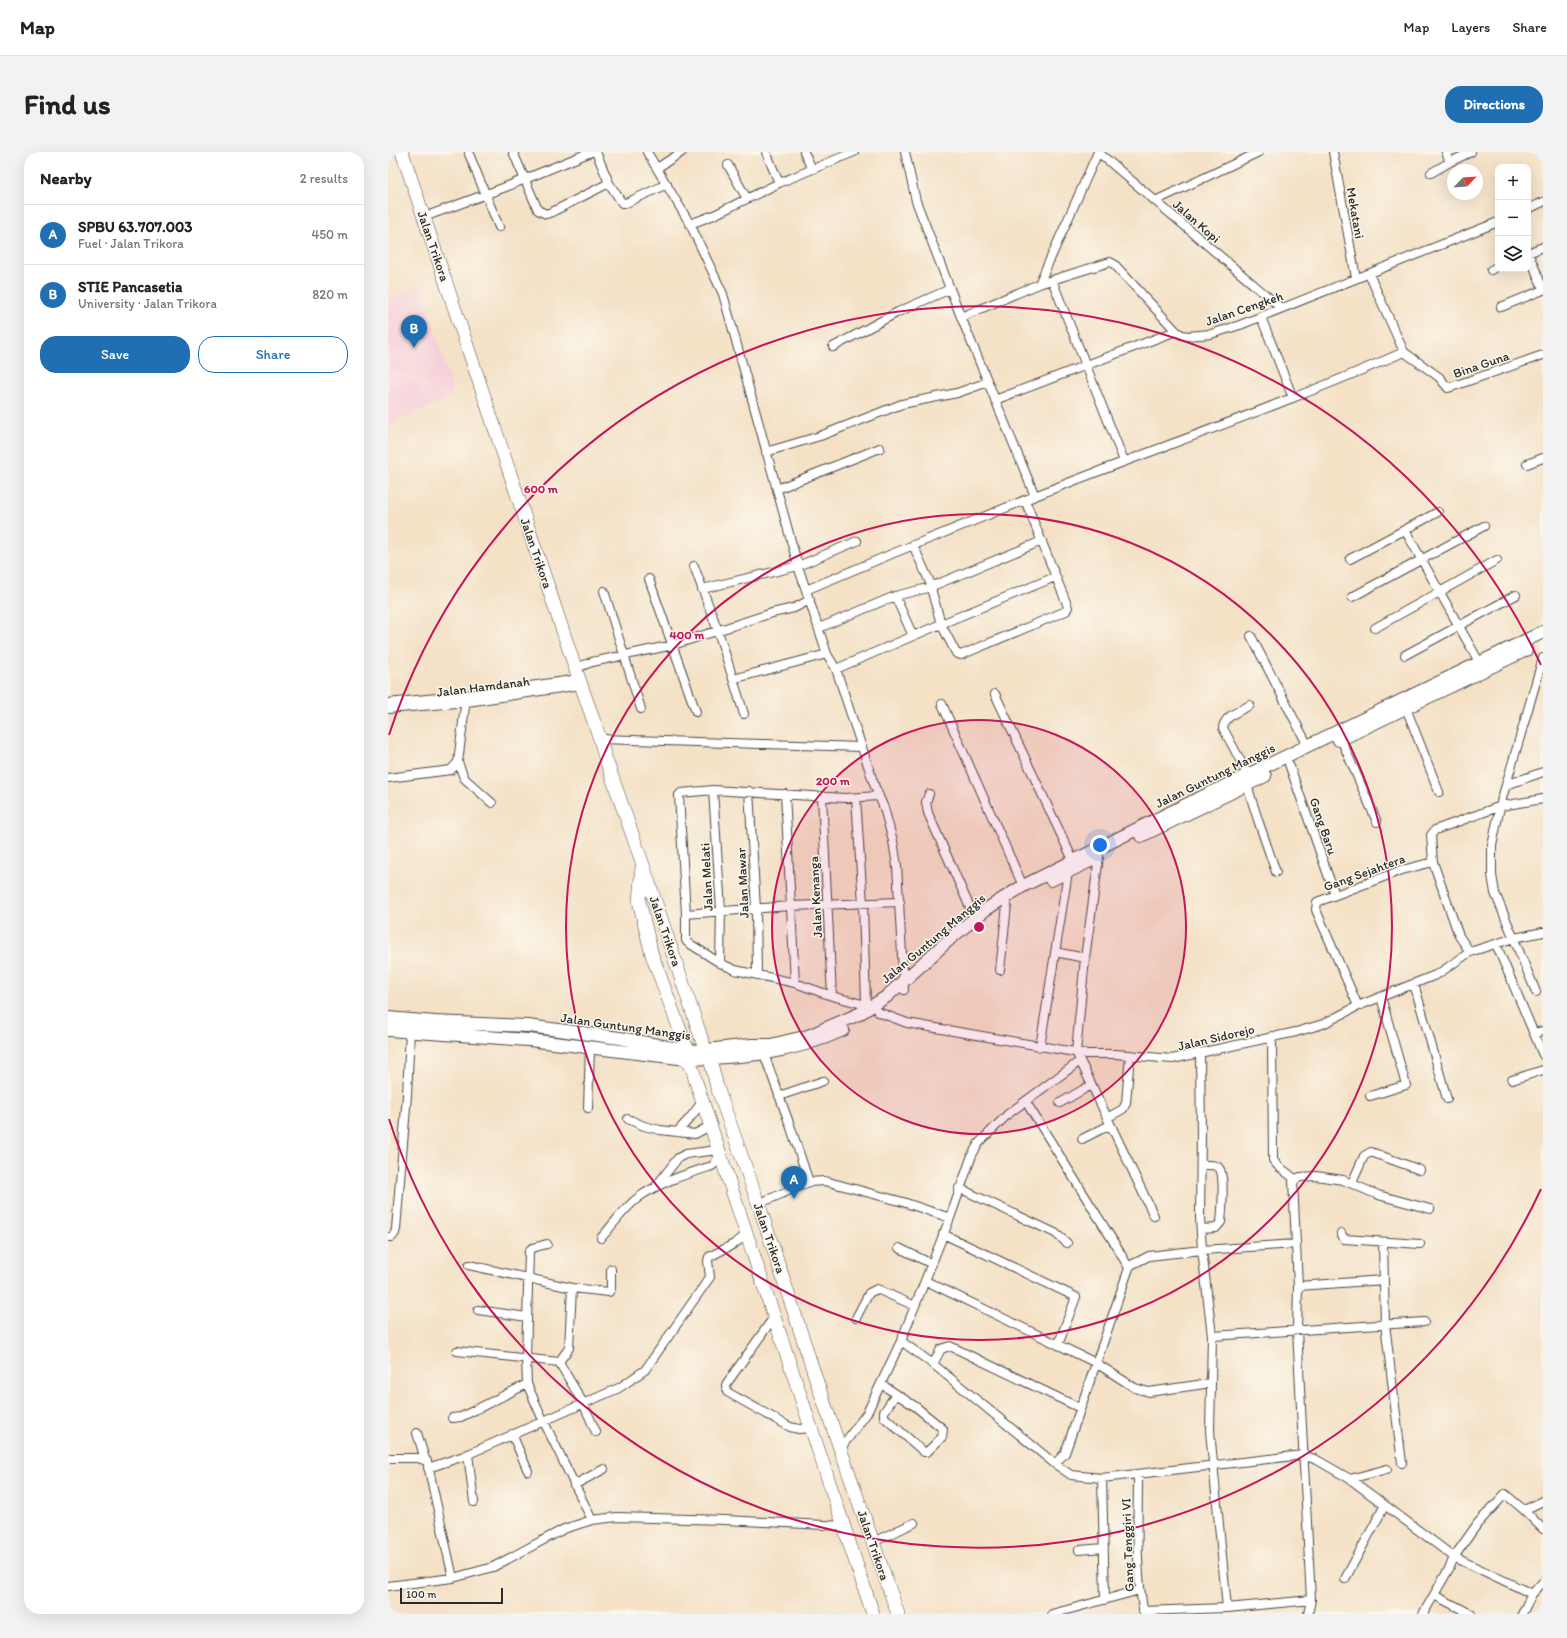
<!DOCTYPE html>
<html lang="en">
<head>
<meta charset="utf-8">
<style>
	:root { --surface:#fff; --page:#f2f2f2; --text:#222; --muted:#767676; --line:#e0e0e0; --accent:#1f6fb2 }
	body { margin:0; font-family:Itim,sans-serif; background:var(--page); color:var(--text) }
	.controls { position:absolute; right:12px; top:12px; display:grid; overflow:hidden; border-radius:8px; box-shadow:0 4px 16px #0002 }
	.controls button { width:36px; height:36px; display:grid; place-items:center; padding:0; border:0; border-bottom:1px solid var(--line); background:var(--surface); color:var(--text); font:20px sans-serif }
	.compass { position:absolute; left:1059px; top:12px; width:36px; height:36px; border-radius:50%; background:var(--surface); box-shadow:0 4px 16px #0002; rotate:65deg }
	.scale { position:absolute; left:12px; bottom:10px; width:103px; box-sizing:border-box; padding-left:4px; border:2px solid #2b2b2b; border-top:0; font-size:11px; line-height:14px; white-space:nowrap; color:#2b2b2b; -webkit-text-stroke:3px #fbf7ec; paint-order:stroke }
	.you { position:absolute; left:712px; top:693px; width:14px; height:14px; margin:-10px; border:3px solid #fff; border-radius:50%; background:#1a73e8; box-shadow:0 0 0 6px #1a73e833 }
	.badge { display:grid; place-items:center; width:26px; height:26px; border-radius:50%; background:var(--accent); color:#fff; font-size:13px; font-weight:700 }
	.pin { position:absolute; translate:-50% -33px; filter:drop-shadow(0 1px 2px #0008) }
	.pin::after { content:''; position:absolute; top:21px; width:14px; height:12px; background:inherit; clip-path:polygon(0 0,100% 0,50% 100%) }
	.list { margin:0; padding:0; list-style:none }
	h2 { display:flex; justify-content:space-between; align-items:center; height:52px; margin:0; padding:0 16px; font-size:17px }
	h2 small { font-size:13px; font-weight:400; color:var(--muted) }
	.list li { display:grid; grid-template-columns:26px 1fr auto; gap:12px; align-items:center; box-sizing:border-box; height:60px; padding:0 16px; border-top:1px solid var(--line) }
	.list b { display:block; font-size:15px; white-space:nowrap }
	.list p { margin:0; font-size:13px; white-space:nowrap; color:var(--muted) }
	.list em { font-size:13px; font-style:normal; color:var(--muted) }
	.actions { display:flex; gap:8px; padding:12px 16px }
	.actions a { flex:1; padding:9px 0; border:1px solid var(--accent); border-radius:16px; text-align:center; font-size:14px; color:var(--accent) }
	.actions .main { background:var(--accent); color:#fff }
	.icon { flex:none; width:22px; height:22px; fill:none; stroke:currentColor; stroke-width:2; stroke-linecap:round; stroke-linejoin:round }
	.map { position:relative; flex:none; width:1155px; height:1462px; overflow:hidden; border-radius:16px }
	header { display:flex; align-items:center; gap:24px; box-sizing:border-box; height:56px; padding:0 20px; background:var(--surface); border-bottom:1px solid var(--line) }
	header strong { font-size:19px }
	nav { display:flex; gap:22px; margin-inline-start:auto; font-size:14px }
	.intro { display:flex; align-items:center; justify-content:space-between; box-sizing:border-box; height:96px; padding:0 24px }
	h1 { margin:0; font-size:28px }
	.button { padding:10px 18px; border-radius:16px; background:var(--accent); color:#fff; font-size:14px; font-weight:700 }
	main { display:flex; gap:24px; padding:0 24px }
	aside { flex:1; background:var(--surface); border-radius:16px; box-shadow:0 4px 16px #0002 }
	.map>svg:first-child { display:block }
	.built { fill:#f6cfd8 }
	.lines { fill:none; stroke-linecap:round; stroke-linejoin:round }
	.street-casing { stroke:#494642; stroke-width:10 }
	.secondary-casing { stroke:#494642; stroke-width:14 }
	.primary-casing { stroke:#494642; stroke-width:14 }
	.street { stroke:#fff; stroke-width:8 }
	.secondary { stroke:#fff; stroke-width:12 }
	.primary { stroke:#fff; stroke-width:13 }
	.ring { fill:none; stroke:#c2185b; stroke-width:2 }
	.labels { text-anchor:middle; stroke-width:3; stroke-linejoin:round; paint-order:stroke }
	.street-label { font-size:13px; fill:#2b2b2b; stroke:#fbf7ec }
	.centre { fill:#c2185b; stroke:#fbf7ec; stroke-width:2 }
	.ring-label { font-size:12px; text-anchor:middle; font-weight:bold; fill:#c2185b; stroke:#fbf7ec; stroke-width:3; stroke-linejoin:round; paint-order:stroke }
</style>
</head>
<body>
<header>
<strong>Map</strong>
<nav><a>Map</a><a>Layers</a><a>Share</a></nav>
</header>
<div class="intro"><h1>Find us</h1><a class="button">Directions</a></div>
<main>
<aside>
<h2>Nearby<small>2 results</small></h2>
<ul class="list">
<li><span class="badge">A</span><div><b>SPBU 63.707.003</b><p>Fuel · Jalan Trikora</p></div><em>450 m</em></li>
<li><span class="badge">B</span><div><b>STIE Pancasetia</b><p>University · Jalan Trikora</p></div><em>820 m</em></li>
</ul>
<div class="actions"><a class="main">Save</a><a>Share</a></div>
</aside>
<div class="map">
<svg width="1155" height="1462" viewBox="0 0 1155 1462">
	<rect width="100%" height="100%" fill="#fbf7ec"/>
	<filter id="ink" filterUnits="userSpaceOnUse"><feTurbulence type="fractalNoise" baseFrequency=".025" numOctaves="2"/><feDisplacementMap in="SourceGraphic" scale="8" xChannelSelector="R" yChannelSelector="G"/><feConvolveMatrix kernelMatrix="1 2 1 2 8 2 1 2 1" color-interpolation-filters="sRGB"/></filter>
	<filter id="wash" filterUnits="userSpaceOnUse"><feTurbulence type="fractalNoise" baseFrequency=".012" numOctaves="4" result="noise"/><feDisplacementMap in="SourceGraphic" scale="16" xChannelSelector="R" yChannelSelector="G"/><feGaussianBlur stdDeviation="0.9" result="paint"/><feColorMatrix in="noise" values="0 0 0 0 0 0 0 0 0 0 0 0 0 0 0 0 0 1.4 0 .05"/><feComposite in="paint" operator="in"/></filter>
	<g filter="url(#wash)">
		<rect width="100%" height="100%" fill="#f4e1c6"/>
		<!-- built -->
		<path class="built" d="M33,133L66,244L0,273V148Z"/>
	</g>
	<g filter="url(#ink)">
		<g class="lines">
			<defs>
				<path id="street" d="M125,0L150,58L158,62L164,60L221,31L208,0
					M259,0L302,72L335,142L410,414L439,502L448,517L487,635L496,656L505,689L509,714L516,838
					M378,0L391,31
					M416,0L424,17
					M710,0L893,156
					M945,0L968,126
					M1058,0L1062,10
					M81,2L111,75
					M340,13L359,47
					M269,16L294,0
					M1043,21L1062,10L1083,0
					M221,31L234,51H238L279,32
					M767,49L871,0
					M1140,57L1155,50
					M36,65L115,36L203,0
					M302,72L326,63L391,31L466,0
					M1140,100L1155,137
					M1140,101L1155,95
					M1103,118L1110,114
					M981,122L1016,200L1051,225L1060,236L1155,203
					M664,128L736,309
					M651,132L710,0
					M1113,155L1155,138
					M573,165L651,132L722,110L726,112L788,179L794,183L800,184L823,182L852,173L1110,70
					M873,165L905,246
					M445,195L510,160L562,137
					M607,248L788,179
					M378,300L432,284L514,252L569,241L600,230
					M1139,312L1155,306
					M389,337L492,296
					M647,344C732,310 819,280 904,246C942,232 979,216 1016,200
					M637,348L680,455L678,459L573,503L568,501L553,472L667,425
					M1017,378L1091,510
					M962,407L1050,360
					M306,414L330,479L356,562
					M261,427L308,560
					M314,437L410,414L469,389
					M418,438L506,401L647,344L573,165L528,49L517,0
					M216,439L253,557
					M507,444L525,484
					M964,445L1096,374
					M431,476L507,444L544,435L525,393
					M987,476L1109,408
					M863,484L920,594
					M1017,503L1128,443
					M188,516L204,510L285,493L384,461L406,456L422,448
					M448,517L553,472L544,440V435L547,433L654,389
					M345,527L439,502
					M607,542L685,708
					M78,546L70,610L76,626L104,651
					M0,551L78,543L191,527
					M554,552L635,734
					M1018,556L1051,640
					M0,557L79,550L193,533
					M212,587L474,595
					M953,587L989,670
					M901,612L947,743
					M860,623L835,576C836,564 852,559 862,553
					M0,626L63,618L70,610
					M859,633L870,668L888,720
					M1118,633L1155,620
					M325,638L333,758L332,811
					M361,639L368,757L369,823
					M397,642L407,831
					M541,642L538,650L540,661L587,767
					M434,644L444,844
					M468,646L475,752L478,853L481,855
					M711,705L697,806L688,900L766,1064
					M1045,710L1043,683L1047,678L1113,654L1155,647
					M298,762L402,754L512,750
					M1108,792L1155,903
					M667,800L697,806
					M612,818L619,753
					M1026,832L1059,947
					M1148,840L1107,741L1104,723V694L1113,650L1155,506
					M478,853L444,844L407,831L347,818L332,811L299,790L298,788V762L291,643L293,641L325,638L457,646L491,644
					M970,854L928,758L929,750L1014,718L1045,710L1071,784L1082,800
					M490,860L519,871L698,902H728L784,907L908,880L935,872L970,854L1050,822L1082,800L1126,786L1155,780
					M1146,881L1155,879
					M884,884L885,1008L890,1014L907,1027
					M652,895L680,720
					M812,901L813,982L812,1066L814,1098L824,1184L822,1279L839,1456
					M376,902L403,976L421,1030
					M1124,928L1155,918
					M391,944L435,929
					M982,944L1018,933L993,845
					M638,950L727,1092L741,1116
					M672,951L703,933
					M200,956L202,896
					M719,966L735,957L738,951L742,903
					M240,967L256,974L272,978L307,982L322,974
					M289,980L302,966L314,950
					M694,987L722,973
					M964,1031L976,1004L983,1000L1032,1018
					M269,1033L290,1006L298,1002L330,998
					M571,1036L667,1081L679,1091
					M370,1052L421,1030L437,1029L515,1050L562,1066
					M813,1077L828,1076L833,1070C834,1061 837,1022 831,1016C828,1012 818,1013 813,1013
					M953,1081L956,1087L1032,1092
					M555,1082L688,1145L670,1193
					M0,1085H4L7,1081L8,1077L19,943L22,879
					M213,1086C225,1073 236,1056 251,1045C272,1030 299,1022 324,1014L327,1011L332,1002
					M995,1091L997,1172L1014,1311
					M159,1092L144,1096L141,1099L138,1206L139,1232L155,1268L204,1368
					M511,1096L544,1112
					M81,1113L184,1136L221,1140L223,1137V1117
					M538,1129L708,1211L747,1236L761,1240L823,1231
					M910,1134L996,1128
					M90,1158L139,1165
					M386,1165L339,1231L338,1233L339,1240L402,1275L411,1277L423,1276
					M468,1166L481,1141L489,1137L527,1154
					M824,1184L1036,1170
					M513,1189L545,1212L667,1312L683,1323L714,1326L915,1303L929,1308L962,1327L1066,1405L1144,1442
					M69,1199L171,1210L195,1251L208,1280
					M171,1210L181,1196L184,1136
					M545,1212L553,1197L562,1194L692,1256
					M493,1232L528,1255L555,1277L554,1285L539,1300H536L496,1265V1260L508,1242
					M64,1266L73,1265L139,1232
					M29,1281L37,1307
					M124,1282L140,1319
					M452,1297L479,1261L513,1189L562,1066L584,1003L591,991L620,962L692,909
					M80,1302L86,1350
					M0,1306H30L39,1309L65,1426
					M667,1312L677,1301L741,1116L743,1113L761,1104L814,1098L908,1092
					M40,1316L76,1304L231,1236L257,1218L322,1125L320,1109L321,1105L346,1092L358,1083
					M750,1322C750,1369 747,1416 756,1462
					M714,1326L717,1448
					M962,1327L999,1317
					M186,1333L216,1317
					M1136,1358L1155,1349
					M485,1390L526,1371
					M691,1398L716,1396
					M957,1427L997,1353
					M0,1434L65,1426L105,1415L176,1377L204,1368L229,1365L337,1368L456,1374
					M1046,1443L1083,1462
					M755,1459L839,1456L923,1448L909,1178L910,1134L905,1029L912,1025L928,1024L955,1028L990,1043L1042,1057
					M664,1462L752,1438
					M920,1462L923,1448
					M1035,1462L1062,1415L1066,1405L1090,1371L1117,1342L1136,1358L1155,1377
					M1134,1462L1144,1442L1155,1430"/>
				<path id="secondary" d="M951,588L1138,498
					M753,684L877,624
					M663,728L708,706
					M0,866L47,870L140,874L232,886L290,897L310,899L363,893H383L420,884L471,862L498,845L564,785L597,758L635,734L787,658L1155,480
					M0,878L141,888L299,907C355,905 403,902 455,878"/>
				<path id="primary" d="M14,0L191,527L212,587L216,602L254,710L317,897L322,907L329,935L373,1059L431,1236L510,1462
					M254,715L251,749L264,803L299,897V907L305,918L307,927L485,1462"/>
			</defs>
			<!-- street casing -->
			<use href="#street" class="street-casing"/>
			<!-- secondary casing -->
			<use href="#secondary" class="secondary-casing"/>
			<!-- primary casing -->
			<use href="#primary" class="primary-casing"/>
			<!-- street -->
			<use href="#street" class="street"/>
			<!-- secondary -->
			<use href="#secondary" class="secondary"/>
			<!-- primary -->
			<use href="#primary" class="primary"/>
		</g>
	</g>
	<!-- distance rings -->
	<circle cx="591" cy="775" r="207" fill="#c2185b" fill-opacity=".12"/>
	<g class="ring">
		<circle cx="591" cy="775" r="207"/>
		<circle cx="591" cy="775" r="413"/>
		<path d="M1153 1037A620 620 0 0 1 1 967M1 583A620 620 0 0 1 1153 513"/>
	</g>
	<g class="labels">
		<!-- street labels -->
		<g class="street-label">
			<text transform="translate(968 61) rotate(80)" y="5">Mekatani</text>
			<text transform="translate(809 69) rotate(41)" y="5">Jalan Kopi</text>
			<text transform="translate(46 94) rotate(71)" y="5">Jalan Trikora</text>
			<text transform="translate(856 156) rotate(-19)" y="5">Jalan Cengkeh</text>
			<text transform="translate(1093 212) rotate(-19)" y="5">Bina Guna</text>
			<text transform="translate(149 401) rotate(71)" y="5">Jalan Trikora</text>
			<text transform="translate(95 534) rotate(-7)" y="5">Jalan Hamdanah</text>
			<text transform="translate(827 623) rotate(-26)" y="5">Jalan Guntung Manggis</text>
			<text transform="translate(936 674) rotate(71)" y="5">Gang Baru</text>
			<text transform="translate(976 720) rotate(-20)" y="5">Gang Sejahtera</text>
			<text transform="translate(318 725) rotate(-93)" y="5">Jalan Melati</text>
			<text transform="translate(354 731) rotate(-93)" y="5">Jalan Mawar</text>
			<text transform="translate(427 745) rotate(-93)" y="5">Jalan Kenanga</text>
			<text transform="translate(278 779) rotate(71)" y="5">Jalan Trikora</text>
			<text transform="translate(545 786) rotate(-40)" y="5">Jalan Guntung Manggis</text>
			<text transform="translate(238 874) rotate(8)" y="5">Jalan Guntung Manggis</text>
			<text transform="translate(828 885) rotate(-13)" y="5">Jalan Sidorejo</text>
			<text transform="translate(382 1086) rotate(71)" y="5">Jalan Trikora</text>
			<text transform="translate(486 1393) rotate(71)" y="5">Jalan Trikora</text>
			<text transform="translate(739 1393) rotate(-92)" y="5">Gang Tenggiri VI</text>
		</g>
	</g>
	<circle cx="591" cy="775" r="6" class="centre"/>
	<g class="ring-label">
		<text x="153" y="341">600 m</text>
		<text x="299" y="487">400 m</text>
		<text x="445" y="633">200 m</text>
	</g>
</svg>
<div class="controls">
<button>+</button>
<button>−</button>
<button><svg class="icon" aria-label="layers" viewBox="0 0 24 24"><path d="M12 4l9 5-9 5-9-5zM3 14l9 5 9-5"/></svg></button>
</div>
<svg class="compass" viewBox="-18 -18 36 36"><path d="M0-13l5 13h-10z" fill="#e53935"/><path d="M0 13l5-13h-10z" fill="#767676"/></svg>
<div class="scale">100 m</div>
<div class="you"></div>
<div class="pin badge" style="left:406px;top:1047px">A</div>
<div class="pin badge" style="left:26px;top:196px">B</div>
</div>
</main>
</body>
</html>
